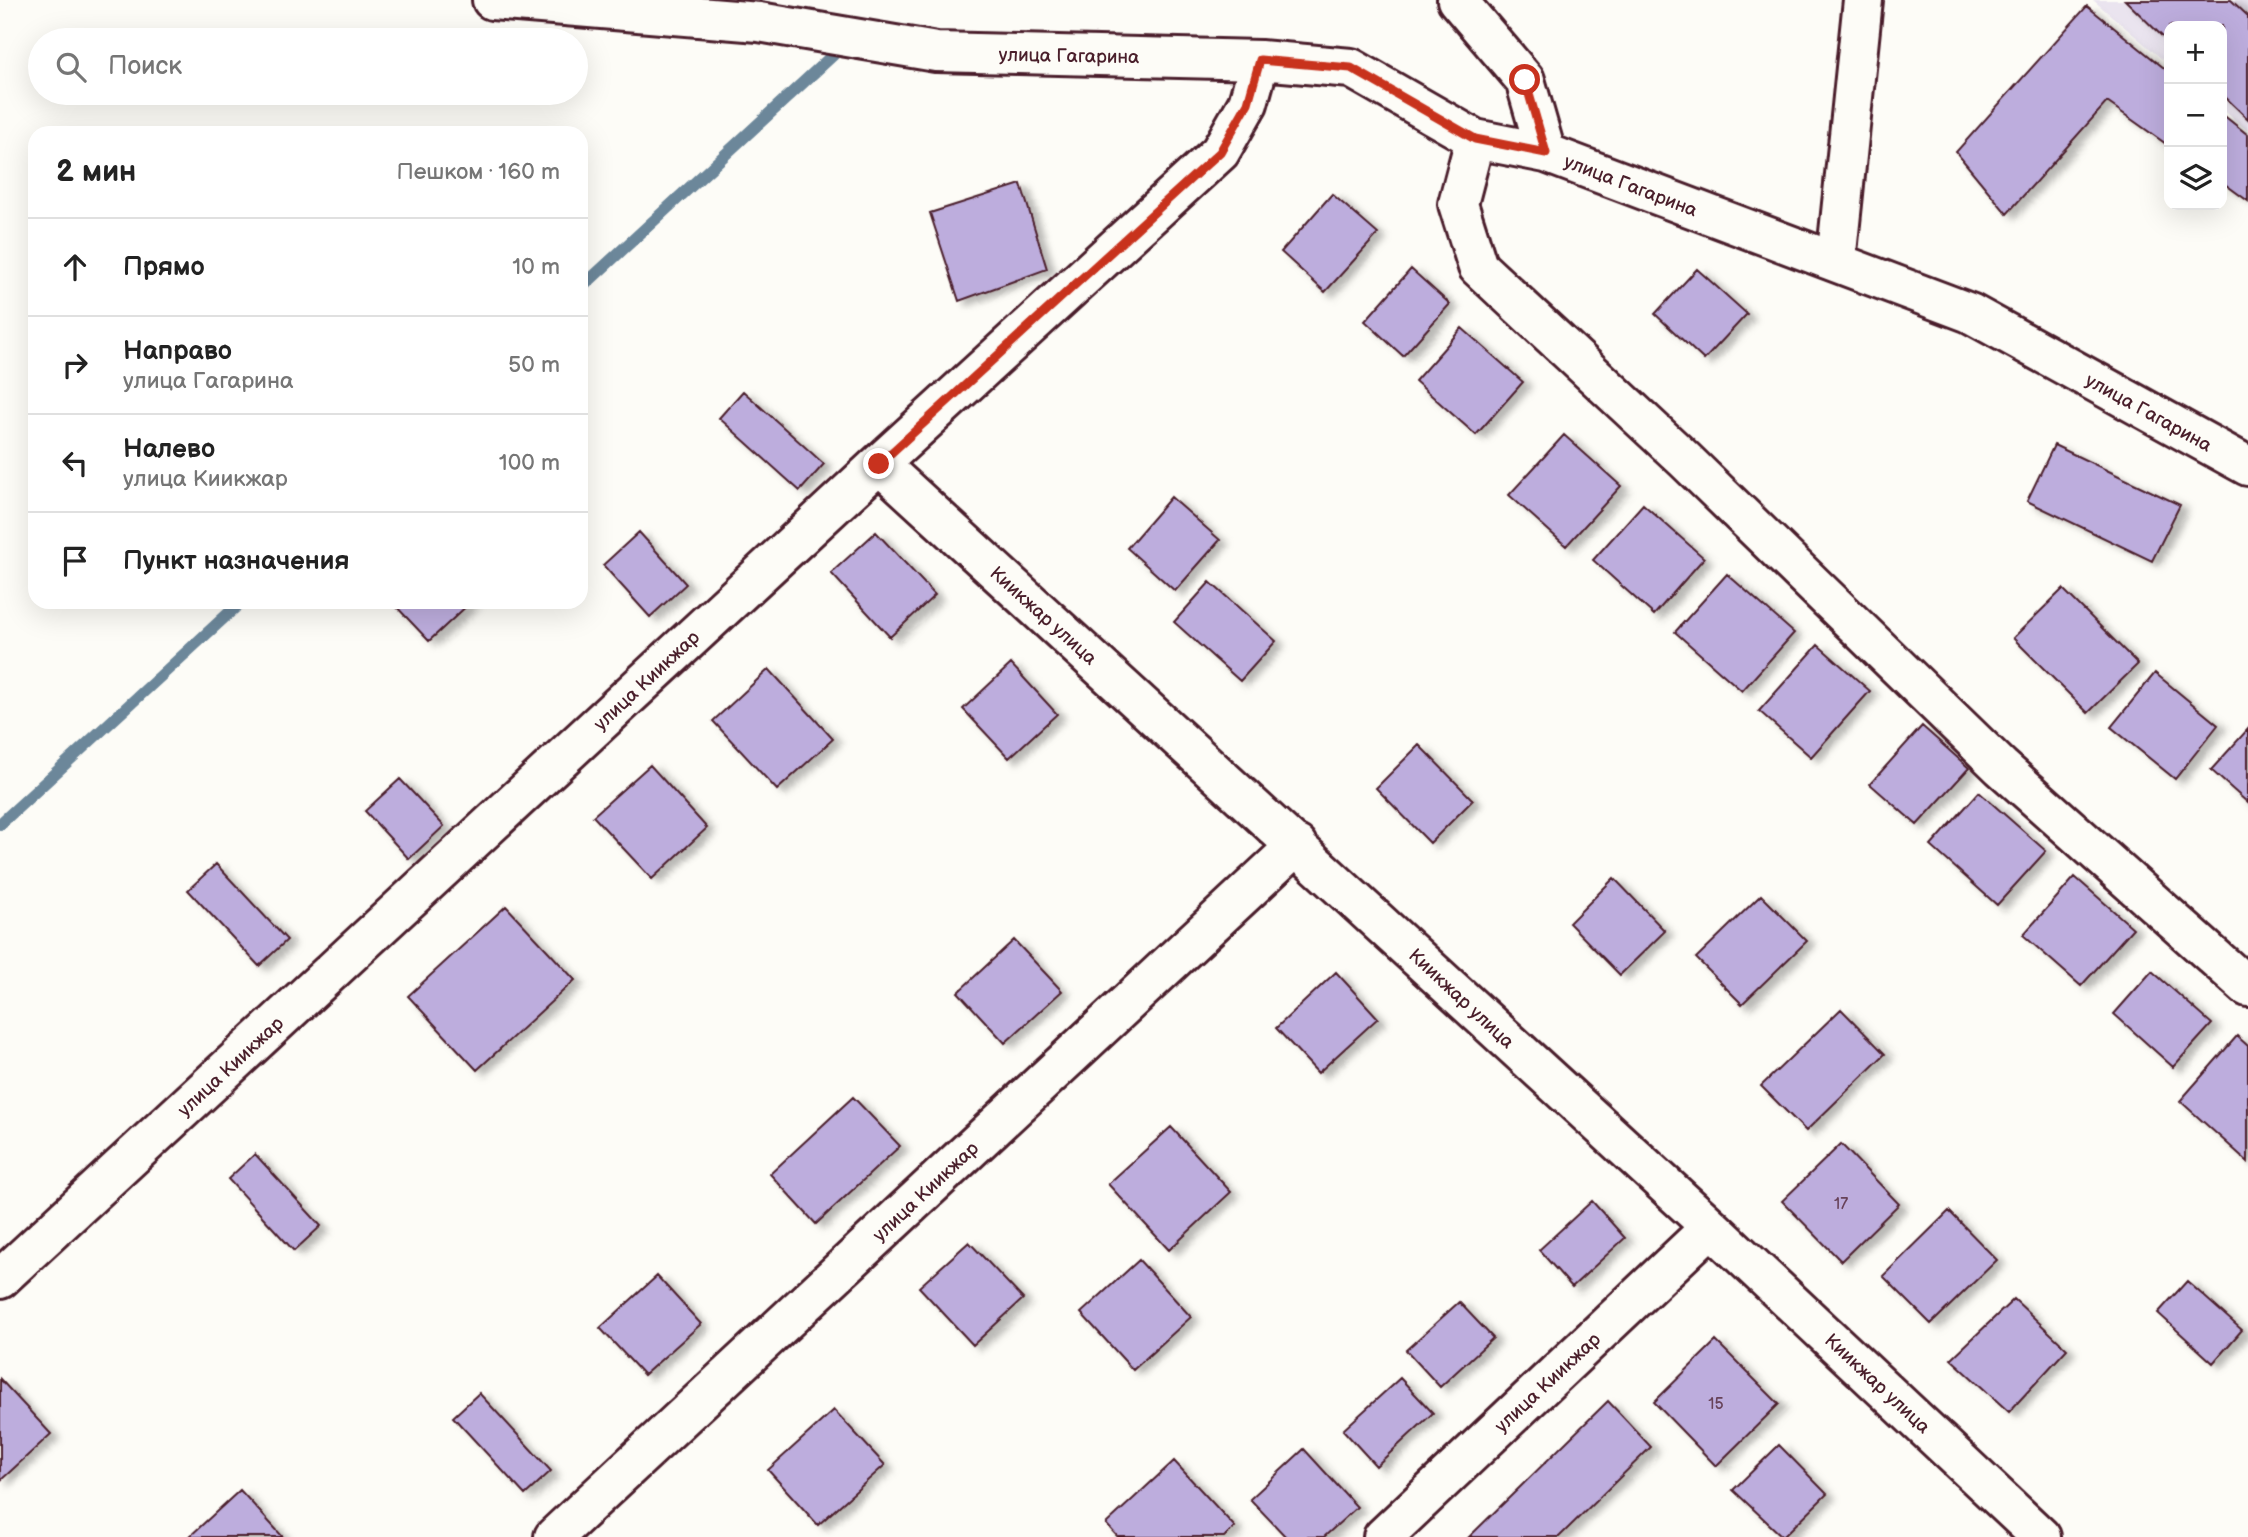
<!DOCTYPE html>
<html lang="ru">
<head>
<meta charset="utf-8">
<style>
	:root { --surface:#fff; --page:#f6f6f6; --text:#222; --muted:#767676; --line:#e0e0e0 }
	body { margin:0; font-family:"Balsamiq Sans",sans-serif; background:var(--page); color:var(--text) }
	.controls { position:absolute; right:21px; top:21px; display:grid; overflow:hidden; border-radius:14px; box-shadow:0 7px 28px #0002 }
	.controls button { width:63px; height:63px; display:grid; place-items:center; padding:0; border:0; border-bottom:2px solid var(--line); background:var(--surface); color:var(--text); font:35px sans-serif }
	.stop { position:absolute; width:21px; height:21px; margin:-16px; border:5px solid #c8321e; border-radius:50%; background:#fff }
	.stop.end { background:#c8321e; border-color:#fff; box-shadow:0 2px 7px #0008 }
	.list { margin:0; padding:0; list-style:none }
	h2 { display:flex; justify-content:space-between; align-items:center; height:91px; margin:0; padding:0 28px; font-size:30px }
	h2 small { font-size:23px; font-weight:400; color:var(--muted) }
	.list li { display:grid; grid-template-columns:46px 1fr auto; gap:21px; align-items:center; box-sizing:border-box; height:98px; padding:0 28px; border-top:2px solid var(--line) }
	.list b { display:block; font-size:26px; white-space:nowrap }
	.list p { margin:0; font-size:23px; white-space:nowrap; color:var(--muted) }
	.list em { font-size:23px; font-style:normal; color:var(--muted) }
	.icon { flex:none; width:38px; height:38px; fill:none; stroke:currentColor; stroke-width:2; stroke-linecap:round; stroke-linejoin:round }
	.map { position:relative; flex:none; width:2248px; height:1537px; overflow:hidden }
	.search { position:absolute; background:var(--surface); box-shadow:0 7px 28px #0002; left:28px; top:28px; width:560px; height:77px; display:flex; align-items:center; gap:18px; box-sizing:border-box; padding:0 24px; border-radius:38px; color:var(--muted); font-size:26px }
	.panel { position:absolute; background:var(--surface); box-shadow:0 7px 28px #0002; left:28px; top:126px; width:560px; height:483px; border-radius:21px }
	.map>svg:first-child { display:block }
	.built { fill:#eae4ef }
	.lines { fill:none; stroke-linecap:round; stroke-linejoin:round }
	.stream { stroke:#6c879a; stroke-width:12 }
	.building { fill:#bdaddd; stroke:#4a1f2b; stroke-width:2; filter:url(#shadow) }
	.minor-casing { stroke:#4a1f2b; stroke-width:44 }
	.minor { stroke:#fdfcf7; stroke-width:38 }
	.route { stroke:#c8321e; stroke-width:9 }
	.labels { text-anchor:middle; stroke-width:5; stroke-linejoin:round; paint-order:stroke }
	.number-label { font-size:16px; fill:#674258 }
	.street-label { font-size:19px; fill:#4a1f2b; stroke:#fdfcf7 }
</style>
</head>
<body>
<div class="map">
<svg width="2248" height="1537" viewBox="0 0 2248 1537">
	<defs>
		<filter id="shadow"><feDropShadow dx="8" dy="4.5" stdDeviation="3.5" flood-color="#0004"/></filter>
	</defs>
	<rect width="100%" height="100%" fill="#fdfcf7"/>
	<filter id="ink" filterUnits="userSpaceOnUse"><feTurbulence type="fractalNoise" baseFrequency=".0143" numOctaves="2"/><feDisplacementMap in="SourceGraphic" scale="14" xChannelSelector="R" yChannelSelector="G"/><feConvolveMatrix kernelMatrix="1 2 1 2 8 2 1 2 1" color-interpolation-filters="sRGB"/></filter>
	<g filter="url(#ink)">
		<!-- built -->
		<path class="built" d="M2093,0H2248V131L2222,109V26H2169V65Z"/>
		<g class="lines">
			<!-- stream -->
			<path class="stream" d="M581,288L833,55
				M0,824L241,602"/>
		</g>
		<!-- building -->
		<path class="building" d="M2125,0H2231L2248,16V119L2222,94V26H2169V43Z
			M2087,6L2169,72V146L2107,102L2007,214L1956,152Z
			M2222,114L2248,135V201L2222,182Z
			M1021,184L1047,269L959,301L930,213Z
			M1332,194L1378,234L1325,292L1281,252Z
			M1411,269L1450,304L1403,356L1365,321Z
			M1697,269L1747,314L1704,360L1655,314Z
			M1462,328L1523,382L1476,435L1415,381Z
			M743,391L824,464L800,491L719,418Z
			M1564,435L1621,486L1566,546L1509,495Z
			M2054,445L2180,505L2152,561L2027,501Z
			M1171,497L1220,540L1175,591L1127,548Z
			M1643,504L1704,558L1654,615L1593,560Z
			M639,532L686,584L650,617L603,565Z
			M876,532L935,595L890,637L831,573Z
			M1727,574L1794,633L1742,691L1675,632Z
			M1210,582L1276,641L1240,681L1174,622Z
			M2063,589L2138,664L2088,713L2013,638Z
			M392,602H471L429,641Z
			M1818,645L1870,691L1811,757L1759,711Z
			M1011,664L1057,714L1009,758L963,709Z
			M769,669L833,739L777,790L713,721Z
			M2155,673L2218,725L2175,779L2111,727Z
			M1922,726L1969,768L1917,825L1870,784Z
			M2248,729V803L2211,770Z
			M1419,745L1473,800L1430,843L1376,788Z
			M650,765L707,828L652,879L593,816Z
			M400,779L444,826L409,859L365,811Z
			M1979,792L2046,851L1997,905L1931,846Z
			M216,864L287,940L259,966L188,890Z
			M2075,877L2133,928L2081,986L2023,935Z
			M1614,878L1665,931L1620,975L1569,923Z
			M1761,895L1807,941L1742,1004L1696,958Z
			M506,906L575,980L477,1070L408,996Z
			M1014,940L1062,991L1005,1043L958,992Z
			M2152,971L2212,1024L2173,1067L2114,1014Z
			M1336,972L1378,1018L1318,1073L1276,1028Z
			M1841,1009L1885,1054L1806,1131L1761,1086Z
			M2237,1036L2248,1046V1162L2180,1101Z
			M853,1097L900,1146L816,1224L770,1174Z
			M1171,1127L1231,1192L1169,1250L1108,1184Z
			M1841,1144L1899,1204L1841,1261L1782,1201Z
			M255,1154L321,1226L294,1251L228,1179Z
			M1592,1201L1625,1238L1572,1287L1539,1250Z
			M1949,1211L1997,1260L1931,1324L1883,1276Z
			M969,1242L1023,1299L973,1345L919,1287Z
			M1139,1260L1191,1317L1133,1370L1081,1313Z
			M657,1276L701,1324L644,1375L600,1328Z
			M2187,1281L2242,1330L2213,1363L2158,1313Z
			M2014,1299L2067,1349L2009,1412L1951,1359Z
			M1459,1302L1493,1338L1440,1387L1406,1350Z
			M1716,1341L1779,1404L1716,1466L1654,1402Z
			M1400,1378L1433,1413L1376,1466L1343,1430Z
			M0,1379L51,1434L0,1481Z
			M479,1393L551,1471L525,1495L453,1417Z
			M1608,1401L1651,1447L1559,1537H1469Z
			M834,1410L885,1465L818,1525L768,1470Z
			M1779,1445L1827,1494L1783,1537L1733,1490Z
			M1304,1449L1357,1507L1324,1537H1286L1250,1499Z
			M1174,1461L1235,1527L1224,1537H1118L1106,1524Z
			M240,1490L283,1537H189Z"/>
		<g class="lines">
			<defs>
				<path id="minor" d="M492,0L759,22L936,52L1260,60L1351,68L1475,139L1546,153L1970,313L2248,466
					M1457,0L1525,80L1546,153
					M1475,139L1458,204L1478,267L1684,459L2001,767L2248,987
					M1836,262L1863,0
					M879,464L1711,1227L2041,1537
					M0,1279L879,464L1220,152L1248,103L1260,60
					M554,1537L1297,845
					M1383,1537L1711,1227"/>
			</defs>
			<!-- minor casing -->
			<use href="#minor" class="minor-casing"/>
			<!-- minor -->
			<use href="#minor" class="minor"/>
		</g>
	</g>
	<g class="lines" filter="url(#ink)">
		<!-- route -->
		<path class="route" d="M879,464L1220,152L1248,103L1260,60L1351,68L1475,139L1546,153L1525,80"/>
	</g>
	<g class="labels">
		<!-- number labels -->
		<g class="number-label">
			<text x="1841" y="1209">17</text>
			<text x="1716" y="1409">15</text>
		</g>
		<!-- street labels -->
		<g class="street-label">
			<text transform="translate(1069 55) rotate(1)" y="7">улица Гагарина</text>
			<text transform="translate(1631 185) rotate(21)" y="7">улица Гагарина</text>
			<text transform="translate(2149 412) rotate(29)" y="7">улица Гагарина</text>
			<text transform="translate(1044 615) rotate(42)" y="7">Киикжар улица</text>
			<text transform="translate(646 680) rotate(-43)" y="7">улица Киикжар</text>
			<text transform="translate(1462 998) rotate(43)" y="7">Киикжар улица</text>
			<text transform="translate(230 1066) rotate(-43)" y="7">улица Киикжар</text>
			<text transform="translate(925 1191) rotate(-43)" y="7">улица Киикжар</text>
			<text transform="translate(1547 1382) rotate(-43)" y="7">улица Киикжар</text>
			<text transform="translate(1878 1383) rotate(43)" y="7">Киикжар улица</text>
		</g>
	</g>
</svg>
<div class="controls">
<button>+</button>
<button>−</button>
<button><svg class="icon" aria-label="layers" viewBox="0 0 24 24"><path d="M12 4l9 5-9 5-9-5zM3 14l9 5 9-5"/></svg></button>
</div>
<div class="stop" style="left:1525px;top:80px"></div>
<div class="stop end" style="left:879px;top:464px"></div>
<div class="search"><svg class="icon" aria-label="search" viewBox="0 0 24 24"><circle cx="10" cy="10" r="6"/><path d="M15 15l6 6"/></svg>Поиск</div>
<section class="panel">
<h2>2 мин<small>Пешком · 160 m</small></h2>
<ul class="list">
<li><svg class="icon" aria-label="ahead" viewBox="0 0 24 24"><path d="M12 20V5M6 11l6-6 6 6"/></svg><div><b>Прямо</b></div><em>10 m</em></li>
<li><svg class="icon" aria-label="right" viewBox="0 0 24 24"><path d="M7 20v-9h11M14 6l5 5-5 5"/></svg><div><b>Направо</b><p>улица Гагарина</p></div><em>50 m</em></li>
<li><svg class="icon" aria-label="left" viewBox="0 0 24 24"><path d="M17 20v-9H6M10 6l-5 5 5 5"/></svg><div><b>Налево</b><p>улица Киикжар</p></div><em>100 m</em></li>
<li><svg class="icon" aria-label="arrive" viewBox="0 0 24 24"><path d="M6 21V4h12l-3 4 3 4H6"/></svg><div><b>Пункт назначения</b></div></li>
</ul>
</section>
</div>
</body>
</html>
